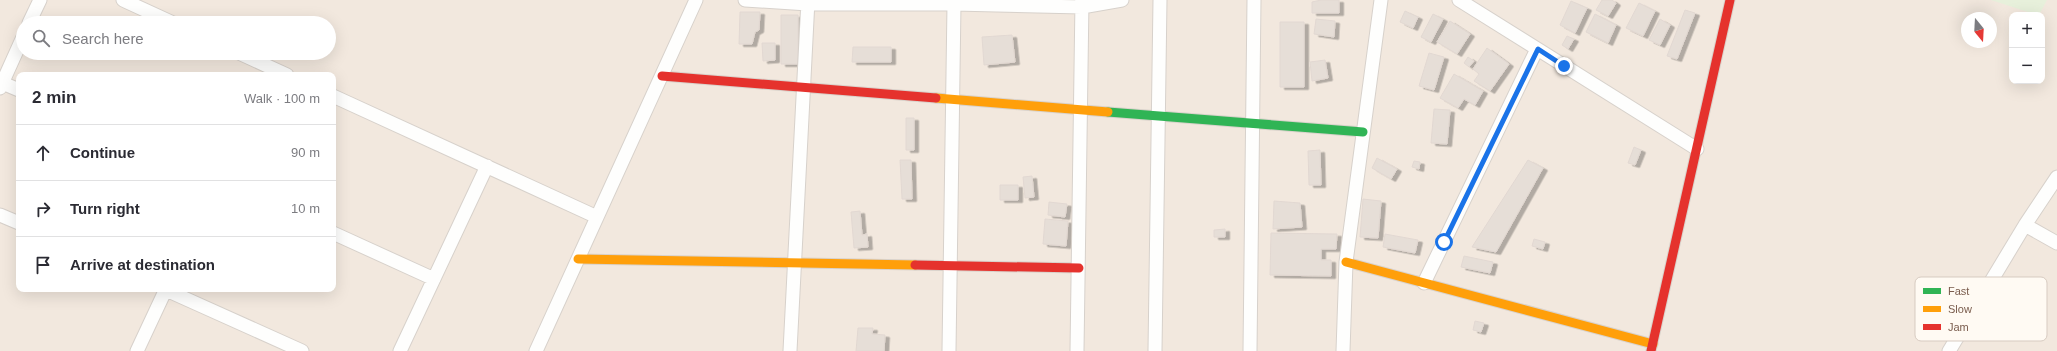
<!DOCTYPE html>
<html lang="en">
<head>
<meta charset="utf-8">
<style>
	:root { --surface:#fff; --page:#f2f2f3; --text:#2b2b33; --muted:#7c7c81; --line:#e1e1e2 }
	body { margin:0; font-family:Arial,sans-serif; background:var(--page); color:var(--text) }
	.controls { position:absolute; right:12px; top:12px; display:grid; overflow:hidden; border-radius:8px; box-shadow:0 4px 16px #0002 }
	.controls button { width:36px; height:36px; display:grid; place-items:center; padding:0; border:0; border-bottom:1px solid var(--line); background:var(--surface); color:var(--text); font:20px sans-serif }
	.compass { position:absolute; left:1961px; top:12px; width:36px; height:36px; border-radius:50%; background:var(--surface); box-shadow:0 4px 16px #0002; rotate:162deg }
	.stop { position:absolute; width:12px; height:12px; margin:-9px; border:3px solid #1a73e8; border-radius:50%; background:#fff }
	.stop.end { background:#1a73e8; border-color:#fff; box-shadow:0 1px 4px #0008 }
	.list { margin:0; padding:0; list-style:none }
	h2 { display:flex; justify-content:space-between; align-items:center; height:52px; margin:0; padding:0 16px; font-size:17px }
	h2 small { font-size:13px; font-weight:400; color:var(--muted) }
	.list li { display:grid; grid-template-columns:26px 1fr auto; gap:12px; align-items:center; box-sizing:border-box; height:56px; padding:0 16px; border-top:1px solid var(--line) }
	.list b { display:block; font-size:15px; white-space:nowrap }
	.list em { font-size:13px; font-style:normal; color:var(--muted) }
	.icon { flex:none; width:22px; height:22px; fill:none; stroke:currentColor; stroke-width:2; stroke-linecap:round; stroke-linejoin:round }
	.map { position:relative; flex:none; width:2057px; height:351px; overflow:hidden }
	.search { position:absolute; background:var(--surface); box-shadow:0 4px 16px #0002; left:16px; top:16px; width:320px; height:44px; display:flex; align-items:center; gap:10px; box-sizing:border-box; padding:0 14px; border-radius:22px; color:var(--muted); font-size:15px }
	.panel { position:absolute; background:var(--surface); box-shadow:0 4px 16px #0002; left:16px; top:72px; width:320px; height:220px; border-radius:8px }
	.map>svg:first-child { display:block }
	.residential { fill:#f2e8de; fill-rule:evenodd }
	.green { fill:#e7f0db }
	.building { fill:#e6ded7; stroke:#e2d8d2; filter:url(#shadow) }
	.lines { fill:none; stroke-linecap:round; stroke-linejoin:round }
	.street-casing { stroke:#d7d1cb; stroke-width:15 }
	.fast-casing { stroke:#d9d2cb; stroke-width:11 }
	.slow-casing { stroke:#d9d2cb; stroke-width:11 }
	.jam-casing { stroke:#d9d2cb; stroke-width:11 }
	.street { stroke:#fefefd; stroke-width:13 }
	.fast { stroke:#30b455; stroke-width:9 }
	.slow { stroke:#ff9f0a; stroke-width:9 }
	.jam { stroke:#e5322d; stroke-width:9 }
	.route { stroke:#1a73e8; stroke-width:5 }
	.key { fill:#fffaf3; stroke:#d7cbc1; stroke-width:1 }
	.key-label { font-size:11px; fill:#7a5c4d }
</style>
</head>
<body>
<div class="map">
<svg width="2057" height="351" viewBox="0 0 2057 351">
	<defs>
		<filter id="shadow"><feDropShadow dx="4.5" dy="2.5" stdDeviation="0" flood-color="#0004"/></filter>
	</defs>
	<rect width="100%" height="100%" fill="#f9f5f0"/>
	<!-- residential -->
	<path class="residential" d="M0,0H2057V351H0ZM2012,15H2042V81H2012ZM1967,18H1991V42H1967ZM23,23H329V53H23ZM19,75H333V289H19Z"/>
	<!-- green -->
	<path class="green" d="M1991,0H2047L2039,15H2037Z"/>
	<!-- building -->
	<path class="building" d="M1321,0H1339V13H1312V2Z
		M1602,0H1612L1616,3L1608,16L1596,10Z
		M1571,1L1587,8L1575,33L1560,25Z
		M1639,3L1655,11L1643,36L1626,28Z
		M1685,10L1695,13L1677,59L1667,56Z
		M1405,11L1418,17L1413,28L1400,22Z
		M740,12H760L759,30L755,32L752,44H739Z
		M1433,14L1443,19L1431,42L1421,37Z
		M1595,14L1616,25L1608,43L1586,32Z
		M781,15H798V64H781Z
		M1316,19L1335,21L1334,37L1314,34Z
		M1660,19L1670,25L1660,45L1649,40Z
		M1450,21L1470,34L1457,54L1437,42Z
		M1280,22H1304V87H1280Z
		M1012,35L1015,62L984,65L982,37Z
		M1567,36L1574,39L1568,49L1562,45Z
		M762,43H775V60L763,61Z
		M853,47H891V62H852Z
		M1487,48L1509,64L1490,91L1474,81L1479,74L1473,69Z
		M1429,53L1444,57L1434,90L1419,86Z
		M1468,57L1474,61L1469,67L1464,63Z
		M1325,60L1328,78L1312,81L1310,62Z
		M1454,74L1483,91L1475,105L1464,99L1458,108L1440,98Z
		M1434,109L1450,110L1447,144L1431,143Z
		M906,118H914V150H906Z
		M1634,147L1641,150L1635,165L1628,163Z
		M1320,150L1321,185H1309L1308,151Z
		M1377,158L1397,169L1391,179L1372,168Z
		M900,160H911L912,199H902Z
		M1528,160L1543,168L1496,252L1472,247Z
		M1414,161L1420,162L1419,169L1412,167Z
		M1032,176L1034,197L1025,198L1023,177Z
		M1000,185H1018V200H1000Z
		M1363,199L1381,201L1378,238L1360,237Z
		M1274,201L1300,203L1302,227L1273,229Z
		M1049,202L1067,204L1065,217L1048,215Z
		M860,211L862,235L867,234L868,247L854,248L851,212Z
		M1045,219L1068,221L1066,246L1043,244Z
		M1225,229V237H1214V230Z
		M1271,233L1337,234L1336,249H1321V260H1331V276L1270,275Z
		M1385,234L1418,240L1415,253L1383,247Z
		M1534,239L1545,242L1543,249L1532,246Z
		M1464,256L1493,262L1490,273L1461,267Z
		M1475,321L1484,323L1481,332L1473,330Z
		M858,328H873L872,334L885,335L884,351H856Z"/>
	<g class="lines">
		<defs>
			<path id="street" d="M123,0L173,23
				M745,0L808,4H954L1082,7L1122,0
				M1459,0L1697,149
				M29,23L40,0
				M239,53L287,75
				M0,82L19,90
				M0,88L23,37
				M333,96L597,217
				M0,215L19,223
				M2025,225L2057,243
				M333,233L434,279
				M1424,283L1537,49
				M164,289L302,351
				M137,351L166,289
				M400,351L487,166
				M536,351L696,0
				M790,351L808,0
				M949,351L954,4
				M1077,351L1082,0
				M1155,351L1160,0
				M1250,351L1254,0
				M1343,351L1346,262L1381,0
				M1949,351L2025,225L2057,177"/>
			<path id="fast" d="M1108,112L1363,132"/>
			<path id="slow" d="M936,98L1108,112
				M578,259L915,265
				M1346,262L1653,344"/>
			<path id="jam" d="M662,76L936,98
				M915,265L1079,268
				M1651,351L1730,0"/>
		</defs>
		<!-- street casing -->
		<use href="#street" class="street-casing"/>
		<!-- fast casing -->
		<use href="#fast" class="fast-casing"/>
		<!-- slow casing -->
		<use href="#slow" class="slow-casing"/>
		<!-- jam casing -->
		<use href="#jam" class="jam-casing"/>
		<!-- street -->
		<use href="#street" class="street"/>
		<!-- fast -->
		<use href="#fast" class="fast"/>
		<!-- slow -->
		<use href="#slow" class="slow"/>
		<!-- jam -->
		<use href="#jam" class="jam"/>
	</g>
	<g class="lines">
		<!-- route -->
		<path class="route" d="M1444,242L1538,49L1564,66"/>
	</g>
	<!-- legend -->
	<rect x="1915" y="277" width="132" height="64" rx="6" class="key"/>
	<rect x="1923" y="288" width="18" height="6" fill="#30b455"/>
	<rect x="1923" y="306" width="18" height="6" fill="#ff9f0a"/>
	<rect x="1923" y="324" width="18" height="6" fill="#e5322d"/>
	<g class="key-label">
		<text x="1948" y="295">Fast</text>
		<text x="1948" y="313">Slow</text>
		<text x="1948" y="331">Jam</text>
	</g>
</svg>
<div class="controls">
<button>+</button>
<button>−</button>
</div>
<svg class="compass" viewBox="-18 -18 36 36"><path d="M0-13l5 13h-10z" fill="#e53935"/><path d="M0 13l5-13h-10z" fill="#7c7c81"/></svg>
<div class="stop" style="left:1444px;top:242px"></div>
<div class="stop end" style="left:1564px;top:66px"></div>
<div class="search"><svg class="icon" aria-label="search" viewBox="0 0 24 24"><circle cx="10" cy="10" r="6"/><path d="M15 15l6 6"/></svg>Search here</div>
<section class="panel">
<h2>2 min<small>Walk · 100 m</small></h2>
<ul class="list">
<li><svg class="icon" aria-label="ahead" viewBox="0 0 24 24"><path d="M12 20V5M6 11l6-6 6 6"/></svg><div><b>Continue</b></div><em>90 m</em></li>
<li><svg class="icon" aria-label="right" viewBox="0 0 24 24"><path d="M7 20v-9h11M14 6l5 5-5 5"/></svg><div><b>Turn right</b></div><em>10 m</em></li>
<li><svg class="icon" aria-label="arrive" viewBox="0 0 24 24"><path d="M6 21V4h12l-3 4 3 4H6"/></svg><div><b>Arrive at destination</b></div></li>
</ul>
</section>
</div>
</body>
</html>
